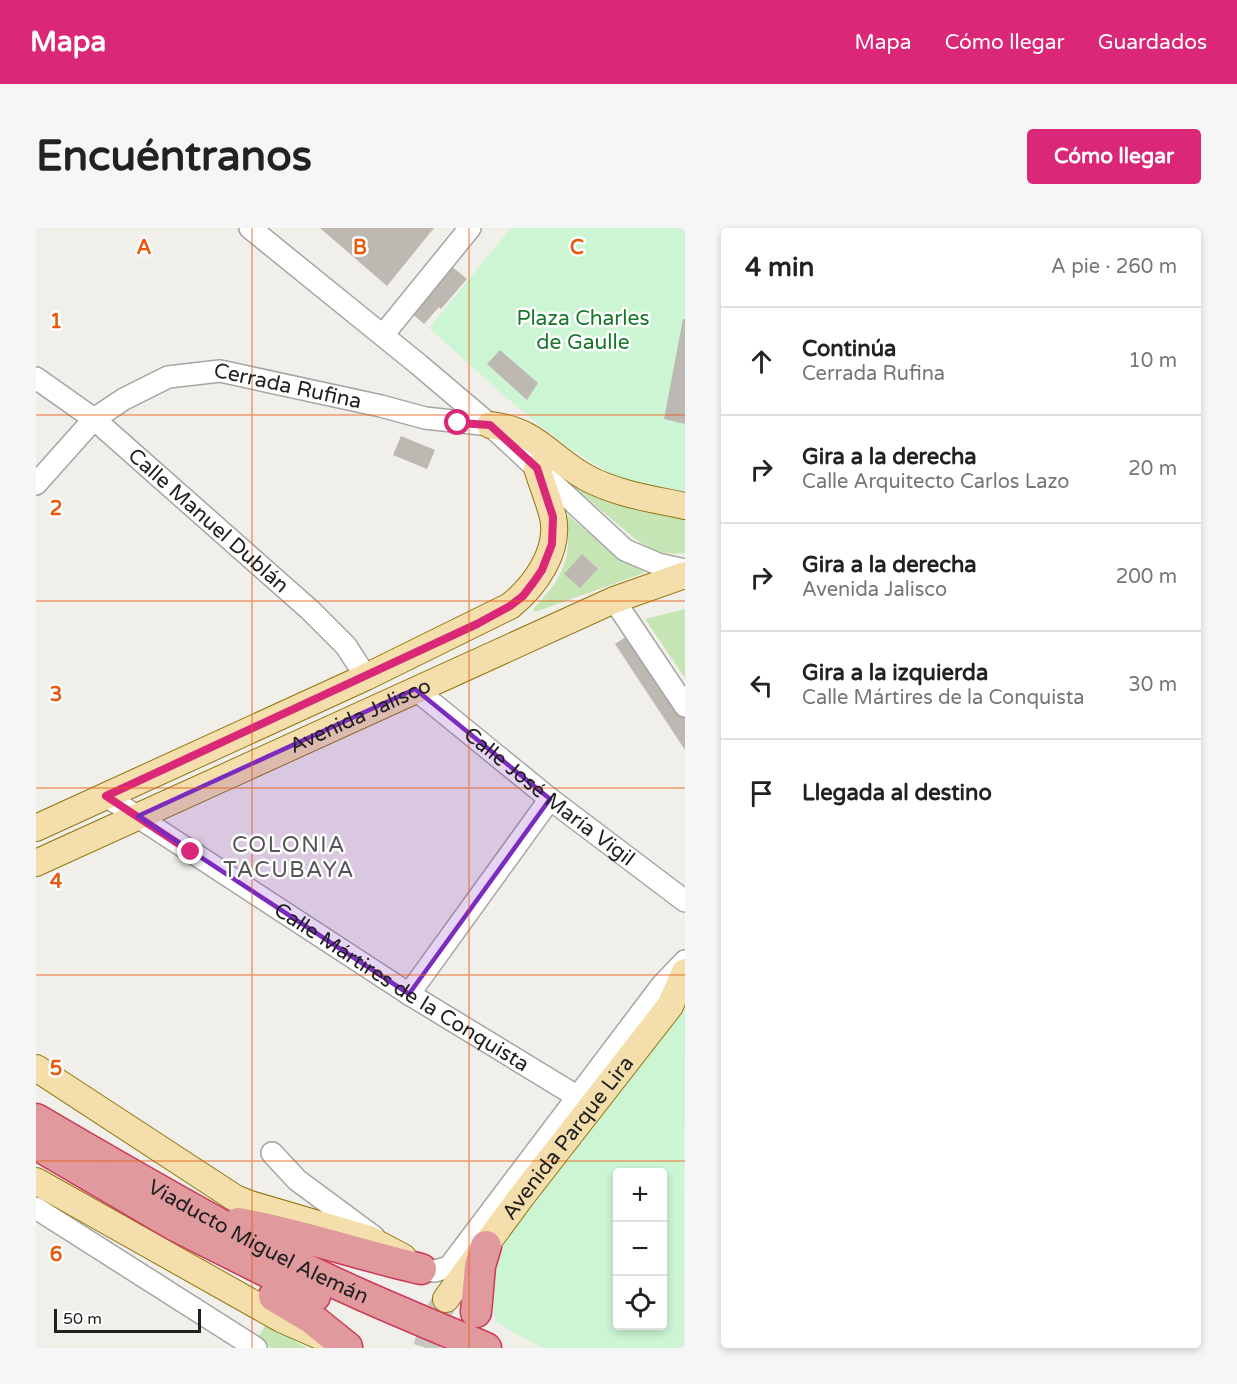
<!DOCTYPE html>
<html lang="es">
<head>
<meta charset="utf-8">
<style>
	:root { --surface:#fff; --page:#f6f6f6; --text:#222; --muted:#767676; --line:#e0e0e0; --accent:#db2777 }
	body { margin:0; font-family:"Varela Round",sans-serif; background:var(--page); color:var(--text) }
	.controls { position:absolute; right:18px; bottom:18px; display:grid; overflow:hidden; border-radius:6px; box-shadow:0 3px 9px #0003 }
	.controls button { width:54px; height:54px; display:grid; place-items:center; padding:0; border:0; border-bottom:2px solid var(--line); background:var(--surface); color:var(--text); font:30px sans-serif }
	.scale { position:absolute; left:18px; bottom:15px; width:147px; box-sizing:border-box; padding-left:6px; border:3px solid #212121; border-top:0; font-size:16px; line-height:21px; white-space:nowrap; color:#212121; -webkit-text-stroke:4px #fff; paint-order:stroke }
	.stop { position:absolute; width:18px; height:18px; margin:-14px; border:4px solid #db2777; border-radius:50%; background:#fff }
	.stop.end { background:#db2777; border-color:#fff; box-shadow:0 2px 6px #0008 }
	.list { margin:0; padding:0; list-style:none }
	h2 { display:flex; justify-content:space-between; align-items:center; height:78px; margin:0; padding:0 24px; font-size:26px }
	h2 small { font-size:20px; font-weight:400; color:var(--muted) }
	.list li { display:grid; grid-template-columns:39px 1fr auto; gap:18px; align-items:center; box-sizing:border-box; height:108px; padding:0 24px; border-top:2px solid var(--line) }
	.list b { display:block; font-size:22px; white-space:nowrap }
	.list p { margin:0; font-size:20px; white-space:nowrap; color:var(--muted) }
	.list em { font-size:20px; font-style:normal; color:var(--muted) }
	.icon { flex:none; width:33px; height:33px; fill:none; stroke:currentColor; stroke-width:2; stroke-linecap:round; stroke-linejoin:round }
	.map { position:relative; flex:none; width:649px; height:1120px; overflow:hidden; border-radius:6px }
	header { display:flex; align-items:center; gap:36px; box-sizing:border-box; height:84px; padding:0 30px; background:var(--accent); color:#fff }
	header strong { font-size:28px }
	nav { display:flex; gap:33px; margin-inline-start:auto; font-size:21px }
	.intro { display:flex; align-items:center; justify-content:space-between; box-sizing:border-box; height:144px; padding:0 36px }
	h1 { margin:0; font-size:42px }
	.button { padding:15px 27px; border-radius:6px; background:var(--accent); color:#fff; font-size:21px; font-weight:700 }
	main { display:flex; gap:36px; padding:0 36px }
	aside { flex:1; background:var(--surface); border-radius:6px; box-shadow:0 3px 9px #0003 }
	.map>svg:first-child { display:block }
	.grass { fill:#c6e5b4 }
	.park { fill:#ccf5d4; fill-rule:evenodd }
	.building { fill:#beb8b2 }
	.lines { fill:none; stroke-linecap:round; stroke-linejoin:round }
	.major-tunnel { stroke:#c7c6c1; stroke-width:26; stroke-dasharray:26 13; stroke-linecap:butt }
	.minor-casing { stroke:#a5a5a5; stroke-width:24 }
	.major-casing { stroke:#91760e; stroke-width:28 }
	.highway-casing { stroke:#cc3959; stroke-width:33 }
	.minor { stroke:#fff; stroke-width:21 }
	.major { stroke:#f4deab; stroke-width:26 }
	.highway { stroke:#e0999d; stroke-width:30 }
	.route { stroke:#db2777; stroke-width:8 }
	.marked { fill:#7b2cbf; fill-opacity:0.2; stroke:#7b2cbf; stroke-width:4.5; stroke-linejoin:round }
	.grid { fill:none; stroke:#e8590c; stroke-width:1.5; stroke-opacity:0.55 }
	.labels { text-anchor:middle; stroke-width:5; stroke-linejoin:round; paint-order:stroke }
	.park-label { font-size:21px; fill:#17782b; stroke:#fff }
	.street-label { font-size:21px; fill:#212121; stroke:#fff }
	.neighbourhood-label { font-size:22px; letter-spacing:1.5px; fill:#545454; stroke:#fff }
	.grid-label { font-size:20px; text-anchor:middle; font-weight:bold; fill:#e8590c; stroke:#fff; stroke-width:5; stroke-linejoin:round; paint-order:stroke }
</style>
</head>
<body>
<header>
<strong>Mapa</strong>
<nav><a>Mapa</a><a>Cómo llegar</a><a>Guardados</a></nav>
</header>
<div class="intro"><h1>Encuéntranos</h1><a class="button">Cómo llegar</a></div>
<main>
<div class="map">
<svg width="649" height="1120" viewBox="0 0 649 1120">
	<rect width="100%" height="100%" fill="#f1efe9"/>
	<!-- grass -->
	<path class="grass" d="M531,253L551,263L649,286V325C629,328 616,322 599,311Z
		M532,287C555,308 578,326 606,340L608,345L499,384L497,381C525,352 538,331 529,290Z
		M649,381V450L609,391Z
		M230,1096L271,1120H235L221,1111Z"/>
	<!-- park -->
	<path class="park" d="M475,0H649V269C623,263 595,257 571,243C505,206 450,150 393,100Z
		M649,771L648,1120H506L460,1094L454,1062L461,1023ZM582,944H626V1098H582Z"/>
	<!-- building -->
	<path class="building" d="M284,0H398L351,58Z
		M414,37L431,51L405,81L403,79L388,96L372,82Z
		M647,91H649V196L628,191Z
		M464,122L502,155L491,172L451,136Z
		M365,208L399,222L391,241L357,227Z
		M546,326L562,341L544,360L528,346Z
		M602,401L649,472V522L579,416Z"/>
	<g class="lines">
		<!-- major-tunnel -->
		<path class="major-tunnel" d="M390,1120L400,1089L410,1071"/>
		<defs>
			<g id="minor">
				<path d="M214,0L382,136L454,197L589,322L622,336L649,342"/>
				<path d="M347,107L434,0"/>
				<path id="s1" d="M0,150L58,191L274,382L310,418L330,449"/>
				<path id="s2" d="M0,256L58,191L88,171L132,149L184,143L345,178L389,190L454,197"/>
				<path d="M578,372L649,478"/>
				<path id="s3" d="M379,461L514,571L649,673"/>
				<path id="s4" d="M70,568L373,766L542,869"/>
				<path d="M373,766L514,571"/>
				<path d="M236,925L261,952L338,1009"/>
				<path d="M0,980L220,1120"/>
				<path d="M385,1041L399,1043L413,1039L626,757L649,733"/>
			</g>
			<g id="major">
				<path d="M454,197C503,203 512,229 551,250C581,266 616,271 649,278"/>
				<path d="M0,600L330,449L474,378C499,358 524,323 517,289C513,273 506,256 501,240"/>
				<path id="s5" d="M0,635L578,372L649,347"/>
				<path d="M0,840L199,970L214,976L333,1011L367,1029"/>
				<path d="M0,953L245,1091L295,1113"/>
				<path id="s6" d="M410,1071L486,968L634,778L649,744"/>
			</g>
			<g id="highway">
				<path id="s7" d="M0,891C79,937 157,983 238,1025C307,1061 379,1090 450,1120"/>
				<path d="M0,916L138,997L279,1068"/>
				<path d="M202,995C264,1006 324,1027 385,1041"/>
				<path d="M238,1068L275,1090L311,1119"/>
				<path d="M440,1084L444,1038L450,1018"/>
			</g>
		</defs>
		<!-- minor casing -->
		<use href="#minor" class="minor-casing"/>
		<!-- major casing -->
		<use href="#major" class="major-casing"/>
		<!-- highway casing -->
		<use href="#highway" class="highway-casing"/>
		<!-- minor -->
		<use href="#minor" class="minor"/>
		<!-- major -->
		<use href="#major" class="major"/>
		<!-- highway -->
		<use href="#highway" class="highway"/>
	</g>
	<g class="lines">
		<!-- route -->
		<path class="route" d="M155,624L70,568L441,396L474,378L487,368L497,355L506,342L516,316L517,289L501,240L454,197L422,195"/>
	</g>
	<!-- marked area -->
	<path class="marked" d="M379,461L514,571L373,766L102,588Z"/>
	<!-- grid -->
	<path class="grid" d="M216,0V1120M433,0V1120M0,187H649M0,373H649M0,560H649M0,747H649M0,933H649"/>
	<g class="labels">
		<!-- park labels -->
		<g class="park-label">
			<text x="547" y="97">Plaza Charles<tspan x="547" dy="24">de Gaulle</tspan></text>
		</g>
		<!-- street labels -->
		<g class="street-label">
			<text dy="7" stroke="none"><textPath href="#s2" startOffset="294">Cerrada Rufina</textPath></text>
			<text dy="7" stroke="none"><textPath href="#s1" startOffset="224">Calle Manuel Dublán</textPath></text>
			<text dy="7" stroke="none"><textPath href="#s5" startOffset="356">Avenida Jalisco</textPath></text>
			<text dy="7" stroke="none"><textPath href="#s3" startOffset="172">Calle José María Vigil</textPath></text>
			<text dy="7" stroke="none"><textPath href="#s4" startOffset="352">Calle Mártires de la Conquista</textPath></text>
			<text dy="7" stroke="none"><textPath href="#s6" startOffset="202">Avenida Parque Lira</textPath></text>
			<text dy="7" stroke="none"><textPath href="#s7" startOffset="254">Viaducto Miguel Alemán</textPath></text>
		</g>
		<!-- neighbourhood labels -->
		<g class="neighbourhood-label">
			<text x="253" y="624">COLONIA<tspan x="253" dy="25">TACUBAYA</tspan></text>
		</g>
	</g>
	<g class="grid-label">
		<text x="108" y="26">A</text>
		<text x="324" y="26">B</text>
		<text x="541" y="26">C</text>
		<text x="20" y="100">1</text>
		<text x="20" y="287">2</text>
		<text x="20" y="473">3</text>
		<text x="20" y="660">4</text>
		<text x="20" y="847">5</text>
		<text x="20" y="1033">6</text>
	</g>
</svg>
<div class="controls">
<button>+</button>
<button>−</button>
<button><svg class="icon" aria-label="locate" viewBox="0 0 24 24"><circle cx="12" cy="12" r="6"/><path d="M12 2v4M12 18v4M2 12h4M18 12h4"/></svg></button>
</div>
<div class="scale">50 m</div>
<div class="stop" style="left:422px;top:195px"></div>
<div class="stop end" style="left:155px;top:624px"></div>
</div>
<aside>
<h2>4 min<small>A pie · 260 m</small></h2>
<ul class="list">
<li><svg class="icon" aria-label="ahead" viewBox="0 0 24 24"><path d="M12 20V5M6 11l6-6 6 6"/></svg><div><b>Continúa</b><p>Cerrada Rufina</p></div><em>10 m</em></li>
<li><svg class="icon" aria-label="right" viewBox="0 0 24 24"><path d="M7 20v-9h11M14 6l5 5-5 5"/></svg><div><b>Gira a la derecha</b><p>Calle Arquitecto Carlos Lazo</p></div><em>20 m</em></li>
<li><svg class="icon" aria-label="right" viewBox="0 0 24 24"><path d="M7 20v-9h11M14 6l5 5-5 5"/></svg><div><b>Gira a la derecha</b><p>Avenida Jalisco</p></div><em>200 m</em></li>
<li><svg class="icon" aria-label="left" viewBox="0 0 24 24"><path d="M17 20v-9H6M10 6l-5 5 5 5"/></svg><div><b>Gira a la izquierda</b><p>Calle Mártires de la Conquista</p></div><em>30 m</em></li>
<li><svg class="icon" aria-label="arrive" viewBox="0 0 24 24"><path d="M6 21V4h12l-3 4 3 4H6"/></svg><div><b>Llegada al destino</b></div></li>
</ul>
</aside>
</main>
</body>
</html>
